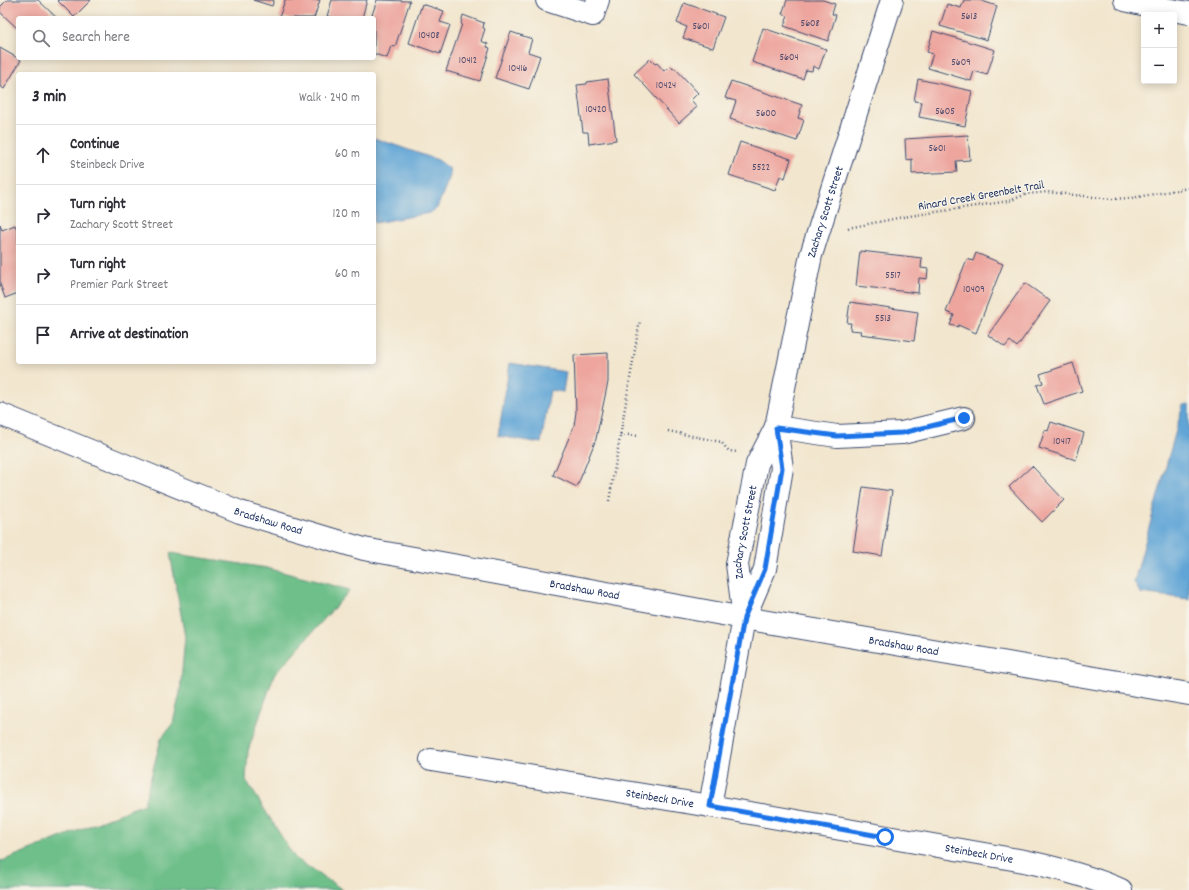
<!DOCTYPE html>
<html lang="en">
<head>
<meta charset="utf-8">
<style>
	:root { --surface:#fff; --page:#f7f7f7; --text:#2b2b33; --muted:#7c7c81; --line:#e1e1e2 }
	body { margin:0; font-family:Dekko,sans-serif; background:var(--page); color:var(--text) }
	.controls { position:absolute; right:12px; top:12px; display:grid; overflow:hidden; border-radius:4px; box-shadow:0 2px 10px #0003 }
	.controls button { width:36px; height:36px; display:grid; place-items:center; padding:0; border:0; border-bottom:1px solid var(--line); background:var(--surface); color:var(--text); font:20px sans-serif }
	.stop { position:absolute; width:12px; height:12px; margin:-9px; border:3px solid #1a73e8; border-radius:50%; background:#fff }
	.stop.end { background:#1a73e8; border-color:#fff; box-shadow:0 1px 4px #0008 }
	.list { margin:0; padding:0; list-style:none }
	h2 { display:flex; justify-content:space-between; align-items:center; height:52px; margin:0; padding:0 16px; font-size:17px }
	h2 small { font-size:13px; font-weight:400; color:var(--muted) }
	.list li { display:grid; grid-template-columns:26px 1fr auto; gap:12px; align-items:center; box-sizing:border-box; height:60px; padding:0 16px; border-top:1px solid var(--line) }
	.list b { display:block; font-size:15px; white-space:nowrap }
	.list p { margin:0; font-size:13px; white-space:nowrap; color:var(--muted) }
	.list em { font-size:13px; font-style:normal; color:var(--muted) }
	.icon { flex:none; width:22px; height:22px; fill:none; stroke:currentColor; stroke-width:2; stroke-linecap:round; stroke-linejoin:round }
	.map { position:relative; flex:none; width:1189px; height:890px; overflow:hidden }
	.search { position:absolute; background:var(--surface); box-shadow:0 2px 10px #0003; left:16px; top:16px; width:360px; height:44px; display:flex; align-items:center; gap:10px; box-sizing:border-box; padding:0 14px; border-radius:4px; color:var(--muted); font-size:15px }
	.panel { position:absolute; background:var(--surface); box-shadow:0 2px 10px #0003; left:16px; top:72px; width:360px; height:292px; border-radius:4px }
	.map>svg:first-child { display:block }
	.forest { fill:#6ebf8a; stroke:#447774 }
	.water { fill:#61a5d6; stroke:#3e6a9a }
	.building { fill:#eda59e }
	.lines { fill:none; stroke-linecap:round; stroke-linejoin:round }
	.minor-casing { stroke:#3b4a6f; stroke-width:24 }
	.path { stroke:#3b4a6f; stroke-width:2.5; stroke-dasharray:1 3; stroke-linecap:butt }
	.minor { stroke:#fff; stroke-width:22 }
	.route { stroke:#1a73e8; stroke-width:5 }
	.labels { text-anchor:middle; stroke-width:3; stroke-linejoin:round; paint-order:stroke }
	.number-label { font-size:10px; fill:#504c6e }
	.street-label { font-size:12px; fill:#1b2f5e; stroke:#f7f3e8 }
</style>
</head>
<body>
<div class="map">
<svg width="1189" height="890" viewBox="0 0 1189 890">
	<rect width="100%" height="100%" fill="#f7f3e8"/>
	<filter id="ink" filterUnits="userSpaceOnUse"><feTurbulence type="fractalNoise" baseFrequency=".025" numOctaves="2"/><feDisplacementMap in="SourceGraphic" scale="8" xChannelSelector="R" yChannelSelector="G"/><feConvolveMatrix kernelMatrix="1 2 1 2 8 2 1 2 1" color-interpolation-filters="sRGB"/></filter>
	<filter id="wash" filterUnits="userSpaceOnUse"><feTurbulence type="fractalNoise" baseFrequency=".012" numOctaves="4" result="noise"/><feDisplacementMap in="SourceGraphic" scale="16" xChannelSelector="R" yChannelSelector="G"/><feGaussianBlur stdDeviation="0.9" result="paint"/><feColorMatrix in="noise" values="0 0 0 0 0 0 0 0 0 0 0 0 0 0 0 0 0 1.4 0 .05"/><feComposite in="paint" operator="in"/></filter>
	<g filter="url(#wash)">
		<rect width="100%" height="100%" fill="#f2e6ce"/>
		<!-- forest -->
		<path class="forest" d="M170,553L267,568L350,590L274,675L248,751L246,780L295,858L343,890H0V860L2,861L144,804L161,739L173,723L180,693L185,637Z"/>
		<!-- water -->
		<path class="water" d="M374,138L438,160L449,168L450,176L437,208L430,213L374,223Z
			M510,363L566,372L563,392L550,390L541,443L498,436Z
			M1189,404V599L1140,593L1134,582L1183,405Z"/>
		<g id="blocks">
			<!-- building -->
			<path class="building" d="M7,0H38L57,18H18V29L0,12V7Z
				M57,0H91L74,17Z
				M253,0H274L272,6Z
				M285,0H320L314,18H279Z
				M332,0H367L362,18H335L327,16Z
				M377,0L410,1L395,47L391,46L387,58L374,54V18H371Z
				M787,0H823L835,4L832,14L836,15L828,41L784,26L788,16L782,14Z
				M964,0H979L997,6L987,40L940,26L947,4L961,8Z
				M684,3L724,17L713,48L683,38L687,27L677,23Z
				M422,4L444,11L440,22L450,25L440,54L409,43Z
				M463,15L484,23L483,28L485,29L481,41L488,44L487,47L490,48L480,81L446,71L462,24L461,23Z
				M763,28L826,49L819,69L813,66L812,71L806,70L803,79L752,62Z
				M933,31L995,50L987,75L974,71L971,81L928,68L933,54L927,52Z
				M511,32L532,39L528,52L540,56L529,89L495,78Z
				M0,48L21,60L4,89L0,86Z
				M650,59L655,64L657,63L664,71L670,65L673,69L675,68L698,93L691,100L697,107L679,123L634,74Z
				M608,79L616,140L589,144L588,132H583L577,85L587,84V82Z
				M918,79L972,91L965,126L919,117L922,102L914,101Z
				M731,81L802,105L798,118L804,120L797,141L730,119L736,101L725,98Z
				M968,135L970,160L956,161L957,172L912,174V159L906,160L905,139Z
				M740,142L791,159L785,178L780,176L775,190L729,175Z
				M0,224L2,230L15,225L18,232V293L5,298L0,284Z
				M860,251L922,258L921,268L928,269L927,279L919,278L918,293L856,286Z
				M976,253L1003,264L976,333L958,325V327L950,325L954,315L946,312L967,259L973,261Z
				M1025,283L1050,301L1017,347L1010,341L1005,347L988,335Z
				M850,302L918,312L914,341L860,334L861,331L850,330L851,323H847Z
				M608,353V382L596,439L577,487L553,475L574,426L576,412L574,355Z
				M1073,363L1082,391L1044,404L1037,385L1043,383L1040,374Z
				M1051,422L1084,433L1076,460L1039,448L1045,430L1048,431Z
				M1032,466L1064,500L1042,522L1009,487Z
				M863,487L892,491L882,556L853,551Z"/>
		</g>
	</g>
	<g filter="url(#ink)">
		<use href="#blocks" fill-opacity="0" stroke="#3b4a6f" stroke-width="1"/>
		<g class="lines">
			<defs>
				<g id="minor">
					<path d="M547,0L593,15L598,0"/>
					<path d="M1125,0L1159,8L1189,13"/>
					<path id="s1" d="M0,414L240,512L364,549L744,618L1189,694"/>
					<path d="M776,427L837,436L902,433L964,418"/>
					<path id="s2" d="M744,618L737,564L757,464L776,427L811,255L892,0"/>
					<path id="s3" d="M431,760L710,806L1024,861C1057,868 1090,876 1121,890"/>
					<path d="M710,806L744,618L765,569L782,468L776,427"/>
				</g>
			</defs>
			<!-- minor casing -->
			<use href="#minor" class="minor-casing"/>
			<!-- path -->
			<path class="path" d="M848,228L903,217L1009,201L1027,194L1047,192L1112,199L1131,198L1189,188
				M668,431L721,442L729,451L738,452
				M620,434L639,436
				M609,501L640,320"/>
			<!-- minor -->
			<use href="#minor" class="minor"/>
		</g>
	</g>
	<g class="lines" filter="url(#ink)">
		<!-- route -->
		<path class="route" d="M885,837L710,806L744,618L765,569L782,468L776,428L837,436L902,433L964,418"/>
	</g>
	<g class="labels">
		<!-- number labels -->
		<g class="number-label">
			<text x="969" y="19">5613</text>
			<text x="810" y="26">5608</text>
			<text x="701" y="29">5601</text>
			<text x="429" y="38">10408</text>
			<text x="789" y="60">5604</text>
			<text x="468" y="63">10412</text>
			<text x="961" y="65">5609</text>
			<text x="518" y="71">10416</text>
			<text x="666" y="88">10424</text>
			<text x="596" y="112">10420</text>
			<text x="945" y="114">5605</text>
			<text x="766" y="116">5600</text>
			<text x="937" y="151">5601</text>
			<text x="761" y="170">5522</text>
			<text x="893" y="278">5517</text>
			<text x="974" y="292">10409</text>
			<text x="883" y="321">5513</text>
			<text x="1062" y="444">10417</text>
		</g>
		<!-- street labels -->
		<g class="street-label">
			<text transform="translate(981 195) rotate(-10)" y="4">Rinard Creek Greenbelt Trail</text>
			<text dy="4" stroke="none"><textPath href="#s2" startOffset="419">Zachary Scott Street</textPath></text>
			<text dy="4" stroke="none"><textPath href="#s1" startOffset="289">Bradshaw Road</textPath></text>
			<text dy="4" stroke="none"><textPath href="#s2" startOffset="87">Zachary Scott Street</textPath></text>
			<text dy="4" stroke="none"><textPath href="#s1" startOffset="613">Bradshaw Road</textPath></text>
			<text dy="4" stroke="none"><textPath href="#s1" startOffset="937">Bradshaw Road</textPath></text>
			<text dy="4" stroke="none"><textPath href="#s3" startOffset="232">Steinbeck Drive</textPath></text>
			<text dy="4" stroke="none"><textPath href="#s3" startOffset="556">Steinbeck Drive</textPath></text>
		</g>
	</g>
</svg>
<div class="controls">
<button>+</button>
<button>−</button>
</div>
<div class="stop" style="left:885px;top:837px"></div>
<div class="stop end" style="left:964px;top:418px"></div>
<div class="search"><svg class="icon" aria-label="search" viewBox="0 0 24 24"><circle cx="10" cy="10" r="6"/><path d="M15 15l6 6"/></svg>Search here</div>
<section class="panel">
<h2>3 min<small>Walk · 240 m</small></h2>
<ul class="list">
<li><svg class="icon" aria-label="ahead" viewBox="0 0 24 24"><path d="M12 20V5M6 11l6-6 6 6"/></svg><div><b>Continue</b><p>Steinbeck Drive</p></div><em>60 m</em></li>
<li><svg class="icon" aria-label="right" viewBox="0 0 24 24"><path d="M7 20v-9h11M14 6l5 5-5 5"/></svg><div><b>Turn right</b><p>Zachary Scott Street</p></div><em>120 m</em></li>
<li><svg class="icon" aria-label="right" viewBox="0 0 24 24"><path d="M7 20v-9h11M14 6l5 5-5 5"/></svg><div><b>Turn right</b><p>Premier Park Street</p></div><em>60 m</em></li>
<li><svg class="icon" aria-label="arrive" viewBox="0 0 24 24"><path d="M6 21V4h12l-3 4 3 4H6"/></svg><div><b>Arrive at destination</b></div></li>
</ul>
</section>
</div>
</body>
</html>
